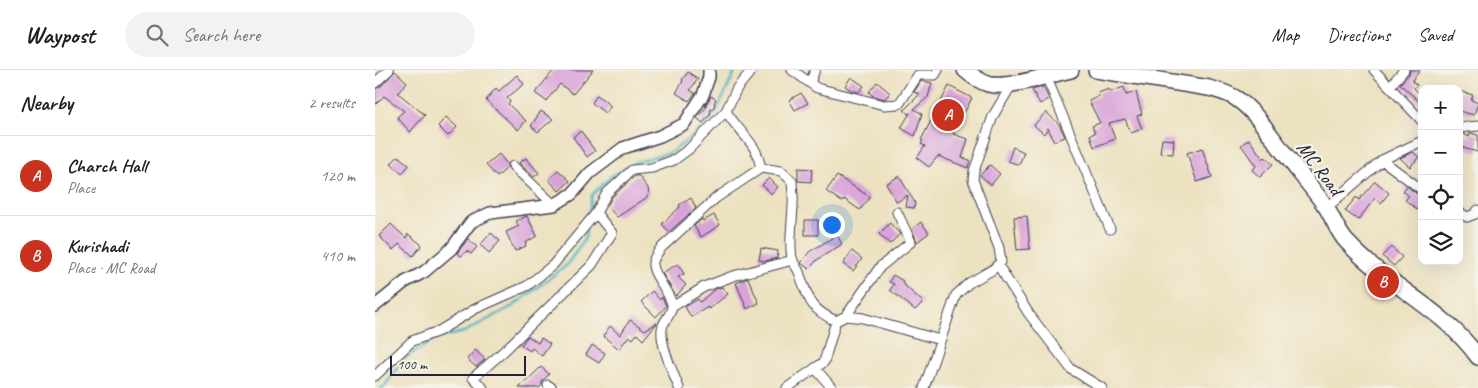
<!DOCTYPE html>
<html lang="en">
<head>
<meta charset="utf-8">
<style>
	:root { --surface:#fff; --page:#f2f2f2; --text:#202124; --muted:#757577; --line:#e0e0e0; --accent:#c8321e }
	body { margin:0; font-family:Caveat,sans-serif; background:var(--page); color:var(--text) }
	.controls { position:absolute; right:15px; top:15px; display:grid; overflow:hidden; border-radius:10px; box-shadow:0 5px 20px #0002 }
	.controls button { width:45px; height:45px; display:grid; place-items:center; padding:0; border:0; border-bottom:1px solid var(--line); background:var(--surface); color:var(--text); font:25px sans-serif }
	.scale { position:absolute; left:15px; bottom:12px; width:136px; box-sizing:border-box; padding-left:5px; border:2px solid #22223b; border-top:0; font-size:14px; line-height:18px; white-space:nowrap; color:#22223b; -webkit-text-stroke:4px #f7f3e8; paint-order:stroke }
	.you { position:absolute; left:456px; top:154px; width:18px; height:18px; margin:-12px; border:4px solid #fff; border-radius:50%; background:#1a73e8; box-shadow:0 0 0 8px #1a73e833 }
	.badge { display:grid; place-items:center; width:32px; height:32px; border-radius:50%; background:var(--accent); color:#fff; font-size:16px; font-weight:700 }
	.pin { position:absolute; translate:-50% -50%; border:2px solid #fff; box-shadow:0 1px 5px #0006 }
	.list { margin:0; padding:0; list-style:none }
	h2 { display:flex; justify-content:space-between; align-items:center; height:65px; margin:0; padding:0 20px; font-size:21px }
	h2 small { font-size:16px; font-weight:400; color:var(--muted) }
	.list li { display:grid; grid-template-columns:32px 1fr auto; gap:15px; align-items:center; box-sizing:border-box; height:80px; padding:0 20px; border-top:1px solid var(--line) }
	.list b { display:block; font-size:19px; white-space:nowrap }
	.list p { margin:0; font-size:16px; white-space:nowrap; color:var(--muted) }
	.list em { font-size:16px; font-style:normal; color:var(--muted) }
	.icon { flex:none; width:28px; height:28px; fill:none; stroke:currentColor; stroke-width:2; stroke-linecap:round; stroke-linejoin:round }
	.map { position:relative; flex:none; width:1103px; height:318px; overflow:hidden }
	header { display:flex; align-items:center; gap:30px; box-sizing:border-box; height:70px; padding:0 25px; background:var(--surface); border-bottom:1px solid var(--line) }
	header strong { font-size:24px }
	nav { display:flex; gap:28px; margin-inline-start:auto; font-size:18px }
	.search { width:350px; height:45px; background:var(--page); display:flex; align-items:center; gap:12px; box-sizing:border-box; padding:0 18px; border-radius:28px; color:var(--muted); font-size:19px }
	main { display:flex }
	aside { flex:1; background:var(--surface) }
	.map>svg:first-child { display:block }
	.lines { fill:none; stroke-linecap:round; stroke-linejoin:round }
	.stream { stroke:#4ab6c7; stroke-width:2.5 }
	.building { fill:#d9a3da }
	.minor-casing { stroke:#403f4f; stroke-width:11 }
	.tertiary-casing { stroke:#403f4f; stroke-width:14 }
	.primary-casing { stroke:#403f4f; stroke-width:18 }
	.minor { stroke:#fff; stroke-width:9 }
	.tertiary { stroke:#fff; stroke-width:11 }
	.primary { stroke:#fff; stroke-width:15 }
	.labels { text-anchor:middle; stroke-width:4.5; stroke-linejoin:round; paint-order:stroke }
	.street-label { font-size:20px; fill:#22223b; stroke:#f7f3e8 }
</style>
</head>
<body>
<header>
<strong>Waypost</strong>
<div class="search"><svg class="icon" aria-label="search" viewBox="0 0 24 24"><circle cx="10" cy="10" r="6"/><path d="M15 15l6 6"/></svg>Search here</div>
<nav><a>Map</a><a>Directions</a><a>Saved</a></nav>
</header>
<main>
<aside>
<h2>Nearby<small>2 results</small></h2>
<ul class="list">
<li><span class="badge">A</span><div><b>Charch Hall</b><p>Place</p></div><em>120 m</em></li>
<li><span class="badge">B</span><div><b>Kurishadi</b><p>Place · MC Road</p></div><em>410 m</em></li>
</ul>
</aside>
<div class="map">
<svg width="1103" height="318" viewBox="0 0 1103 318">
	<rect width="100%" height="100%" fill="#f7f3e8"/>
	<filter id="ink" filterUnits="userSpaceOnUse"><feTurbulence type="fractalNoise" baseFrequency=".02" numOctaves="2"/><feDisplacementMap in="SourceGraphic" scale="10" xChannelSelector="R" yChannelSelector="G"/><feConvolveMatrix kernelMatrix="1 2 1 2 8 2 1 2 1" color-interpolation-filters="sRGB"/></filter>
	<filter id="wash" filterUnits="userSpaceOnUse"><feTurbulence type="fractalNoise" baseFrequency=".0096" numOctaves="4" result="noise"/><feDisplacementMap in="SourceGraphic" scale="20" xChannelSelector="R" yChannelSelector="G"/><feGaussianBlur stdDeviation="1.12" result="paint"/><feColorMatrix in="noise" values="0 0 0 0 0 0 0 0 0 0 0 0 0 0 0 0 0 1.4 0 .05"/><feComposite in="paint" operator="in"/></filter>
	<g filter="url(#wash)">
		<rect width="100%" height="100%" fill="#ece1c0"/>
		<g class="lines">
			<!-- stream -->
			<path class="stream" d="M213,147L217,125L236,106L261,92L297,82L325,60L341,42L361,0
				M6,318L9,317L30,288L62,268L89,262L138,236L192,195L210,168L211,160"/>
		</g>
		<g id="blocks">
			<!-- building -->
			<path class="building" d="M179,0H218L198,24L185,14L171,31L160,23Z
				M1035,0H1045L1037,11L1042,15L1039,18L1047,27L1046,33L1025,14L1034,4Z
				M20,1L32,12L23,23L50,45L35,62L22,47L29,41L9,26L0,35V19L6,16Z
				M313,2L323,9L315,20L320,23L314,31L301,23L308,11L307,10Z
				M142,5L149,14L132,28L135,31L133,34L151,51L143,60L111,30L121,18L124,21Z
				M476,7L489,16L484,22L476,20L470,16Z
				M546,11L557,13L553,27L539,39L547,44L540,66L526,58L535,43L533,44L529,40L545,24L539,22Z
				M502,12L515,23L510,29L498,26L494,22Z
				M574,16L597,28L578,64L593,69L587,88L595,90L593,98L563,86L554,97L542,88L550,76L546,74L548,71L546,70Z
				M668,17L674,29L665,34L657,20Z
				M749,17L751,25L761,22L767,44L762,46L767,59L756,63L750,49L734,53L740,69L719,77L715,65L720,63L717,56L725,53L714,31L724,26L723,23L734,19L735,22Z
				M1084,21L1098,25L1096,30L1103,33L1099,45L1084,41Z
				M426,23L433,33L420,40L414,30Z
				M222,25L236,36L230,43L217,33Z
				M336,26L341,29L339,33L340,34L338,39H336L335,45L328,53L322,48L332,36H330Z
				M166,41L178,49L163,62L156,56Z
				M671,42L684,54L690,67L679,71L673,58L669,64L659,55Z
				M71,47L82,57L73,66L63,56Z
				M206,61L220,81L212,87L198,67Z
				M1095,63L1103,65V82L1091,79L1084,75V64H1089L1094,67Z
				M787,69L799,70L798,84L785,83Z
				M874,69L888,89L890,87L898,94L885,107L877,100L881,96L866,75Z
				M638,77L649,82L644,95L633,91Z
				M827,78L837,107L822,112L812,83Z
				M1038,82L1044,87L1035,97L1025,88Z
				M124,84L132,94V98L122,107L111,95Z
				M23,86L34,95L27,104L16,94Z
				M151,88L164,103L159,107L144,93Z
				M615,95L625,104L616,115L605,105Z
				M423,98L437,99L436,112L423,111Z
				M183,100L195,111L184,121L174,110Z
				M260,106H264L273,118L274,124L271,128L242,147L232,136L237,127Z
				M462,106L495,127L485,140L469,129L467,132L451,121Z
				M524,106L540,133L539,138L531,137L533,125L522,132L511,114Z
				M394,108L403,117L397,124L387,115Z
				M1000,111L1014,123L1006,133L1000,128L983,150L970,141L981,127L984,130Z
				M1032,116L1047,128V143L1030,130L1034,126L1028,121Z
				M316,128L321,138L294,162L287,154L305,137L304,135Z
				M339,145L345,155L326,167L319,156L327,149L328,151Z
				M152,146L162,166L150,173L151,176L140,181L131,162L144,156L141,151Z
				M652,146L655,179L642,180L639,147Z
				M430,150H443V165H430Z
				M546,152L554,163L542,172L537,159Z
				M515,153L525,164L515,174L504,164Z
				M16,154L31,168L33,164L47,175L38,186L24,174L18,180L4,166Z
				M116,163L125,171L114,183L105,175Z
				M462,165L467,174L442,190L434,199L426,193L434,182Z
				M93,169L102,177L96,184L92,181L86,186L82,183Z
				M1016,177L1027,187L1019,196L1007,186Z
				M386,178L403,181L402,188L390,191L384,190Z
				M477,181L487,189L478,201L468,194Z
				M303,194L309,204L303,207L311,215L301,226L287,203Z
				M518,205L528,211L527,213L548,232L540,240L515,220L519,214L514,212Z
				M373,208L384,233L372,239L361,213Z
				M347,217L353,224L334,239L333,237L316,247L310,237L323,229L325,232L340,219Z
				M277,221L285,230L287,227L291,236L281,247L266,232Z
				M255,250L270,260L282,253L268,270L262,264L258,269L254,266L244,279L228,266L235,256L245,265Z
				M153,266L163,273L166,268L175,274L167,286L157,278L155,281L146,275Z
				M217,275L230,283L224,293L211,285Z
				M100,280L110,289L101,297L92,289Z
				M166,297L174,304L167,312V315L164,318H144Z"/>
		</g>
	</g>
	<g filter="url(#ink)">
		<use href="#blocks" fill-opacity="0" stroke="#403f4f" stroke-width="1"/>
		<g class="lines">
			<defs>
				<path id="minor" d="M417,0L442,18L509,35L524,34L543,5H560L563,0
					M999,0L1047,51
					M671,6L735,159
					M0,13L14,0
					M435,13L440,0
					M1015,16L1029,0
					M351,41C359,55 371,65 379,78C383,84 384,91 386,98L406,101L417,111C417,118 419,126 418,134C418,148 413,178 418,191C420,196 424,200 425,205C434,230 435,239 461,251L471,246L488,248L565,270
					M1084,58L1103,56
					M1007,90L1047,120
					M138,96L179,135
					M951,138L1007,90L1047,71
					M1084,142L1092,147L1100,144L1103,140
					M623,195L654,244L696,299L727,318
					M297,237L329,217L358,206L418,190
					M471,246L505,197L536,172L522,142
					M440,298L457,318
					M0,306L37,271L64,261L100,239L152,216L178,195L221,143
					M173,315L177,318
					M108,318L98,308L129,281L217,195L237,163L221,143L232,123L257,100L277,98L299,90L314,79L351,41L362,18L377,0
					M304,318C298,302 285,275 287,259C288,250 298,244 297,235C295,222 277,205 278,193C278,188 283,183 285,179L341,128L386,98
					M412,318L449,292L461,251
					M549,318L581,225L594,213L617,200L626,192L624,178L598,110L599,101L618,46L637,14"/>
				<path id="tertiary" d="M0,236L30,212L49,202L76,179L96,152L115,143L179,135L197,124L215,103L248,78L285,66L309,54L328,25L334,7V0"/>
				<path id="primary" d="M590,0C597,6 604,11 613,14C630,20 677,4 696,0
					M721,0L834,18C844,21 854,23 862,29C881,42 895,65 909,83C923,101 938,119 951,137C958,148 963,163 972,172C1011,215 1069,239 1103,287"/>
			</defs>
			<!-- minor casing -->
			<use href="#minor" class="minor-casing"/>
			<!-- tertiary casing -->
			<use href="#tertiary" class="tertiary-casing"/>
			<!-- primary casing -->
			<use href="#primary" class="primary-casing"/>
			<!-- minor -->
			<use href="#minor" class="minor"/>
			<!-- tertiary -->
			<use href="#tertiary" class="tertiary"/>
			<!-- primary -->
			<use href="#primary" class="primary"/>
		</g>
	</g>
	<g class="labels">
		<!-- street labels -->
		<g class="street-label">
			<text transform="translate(945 98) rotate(53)" y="7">MC Road</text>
		</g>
	</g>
</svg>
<div class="controls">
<button>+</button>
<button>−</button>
<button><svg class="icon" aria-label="locate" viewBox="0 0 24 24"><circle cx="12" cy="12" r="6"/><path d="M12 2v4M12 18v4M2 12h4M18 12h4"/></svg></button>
<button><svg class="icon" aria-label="layers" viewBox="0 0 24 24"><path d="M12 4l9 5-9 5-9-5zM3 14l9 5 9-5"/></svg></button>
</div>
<div class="scale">100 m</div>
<div class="you"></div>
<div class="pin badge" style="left:573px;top:45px">A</div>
<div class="pin badge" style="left:1008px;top:212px">B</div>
</div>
</main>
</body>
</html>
